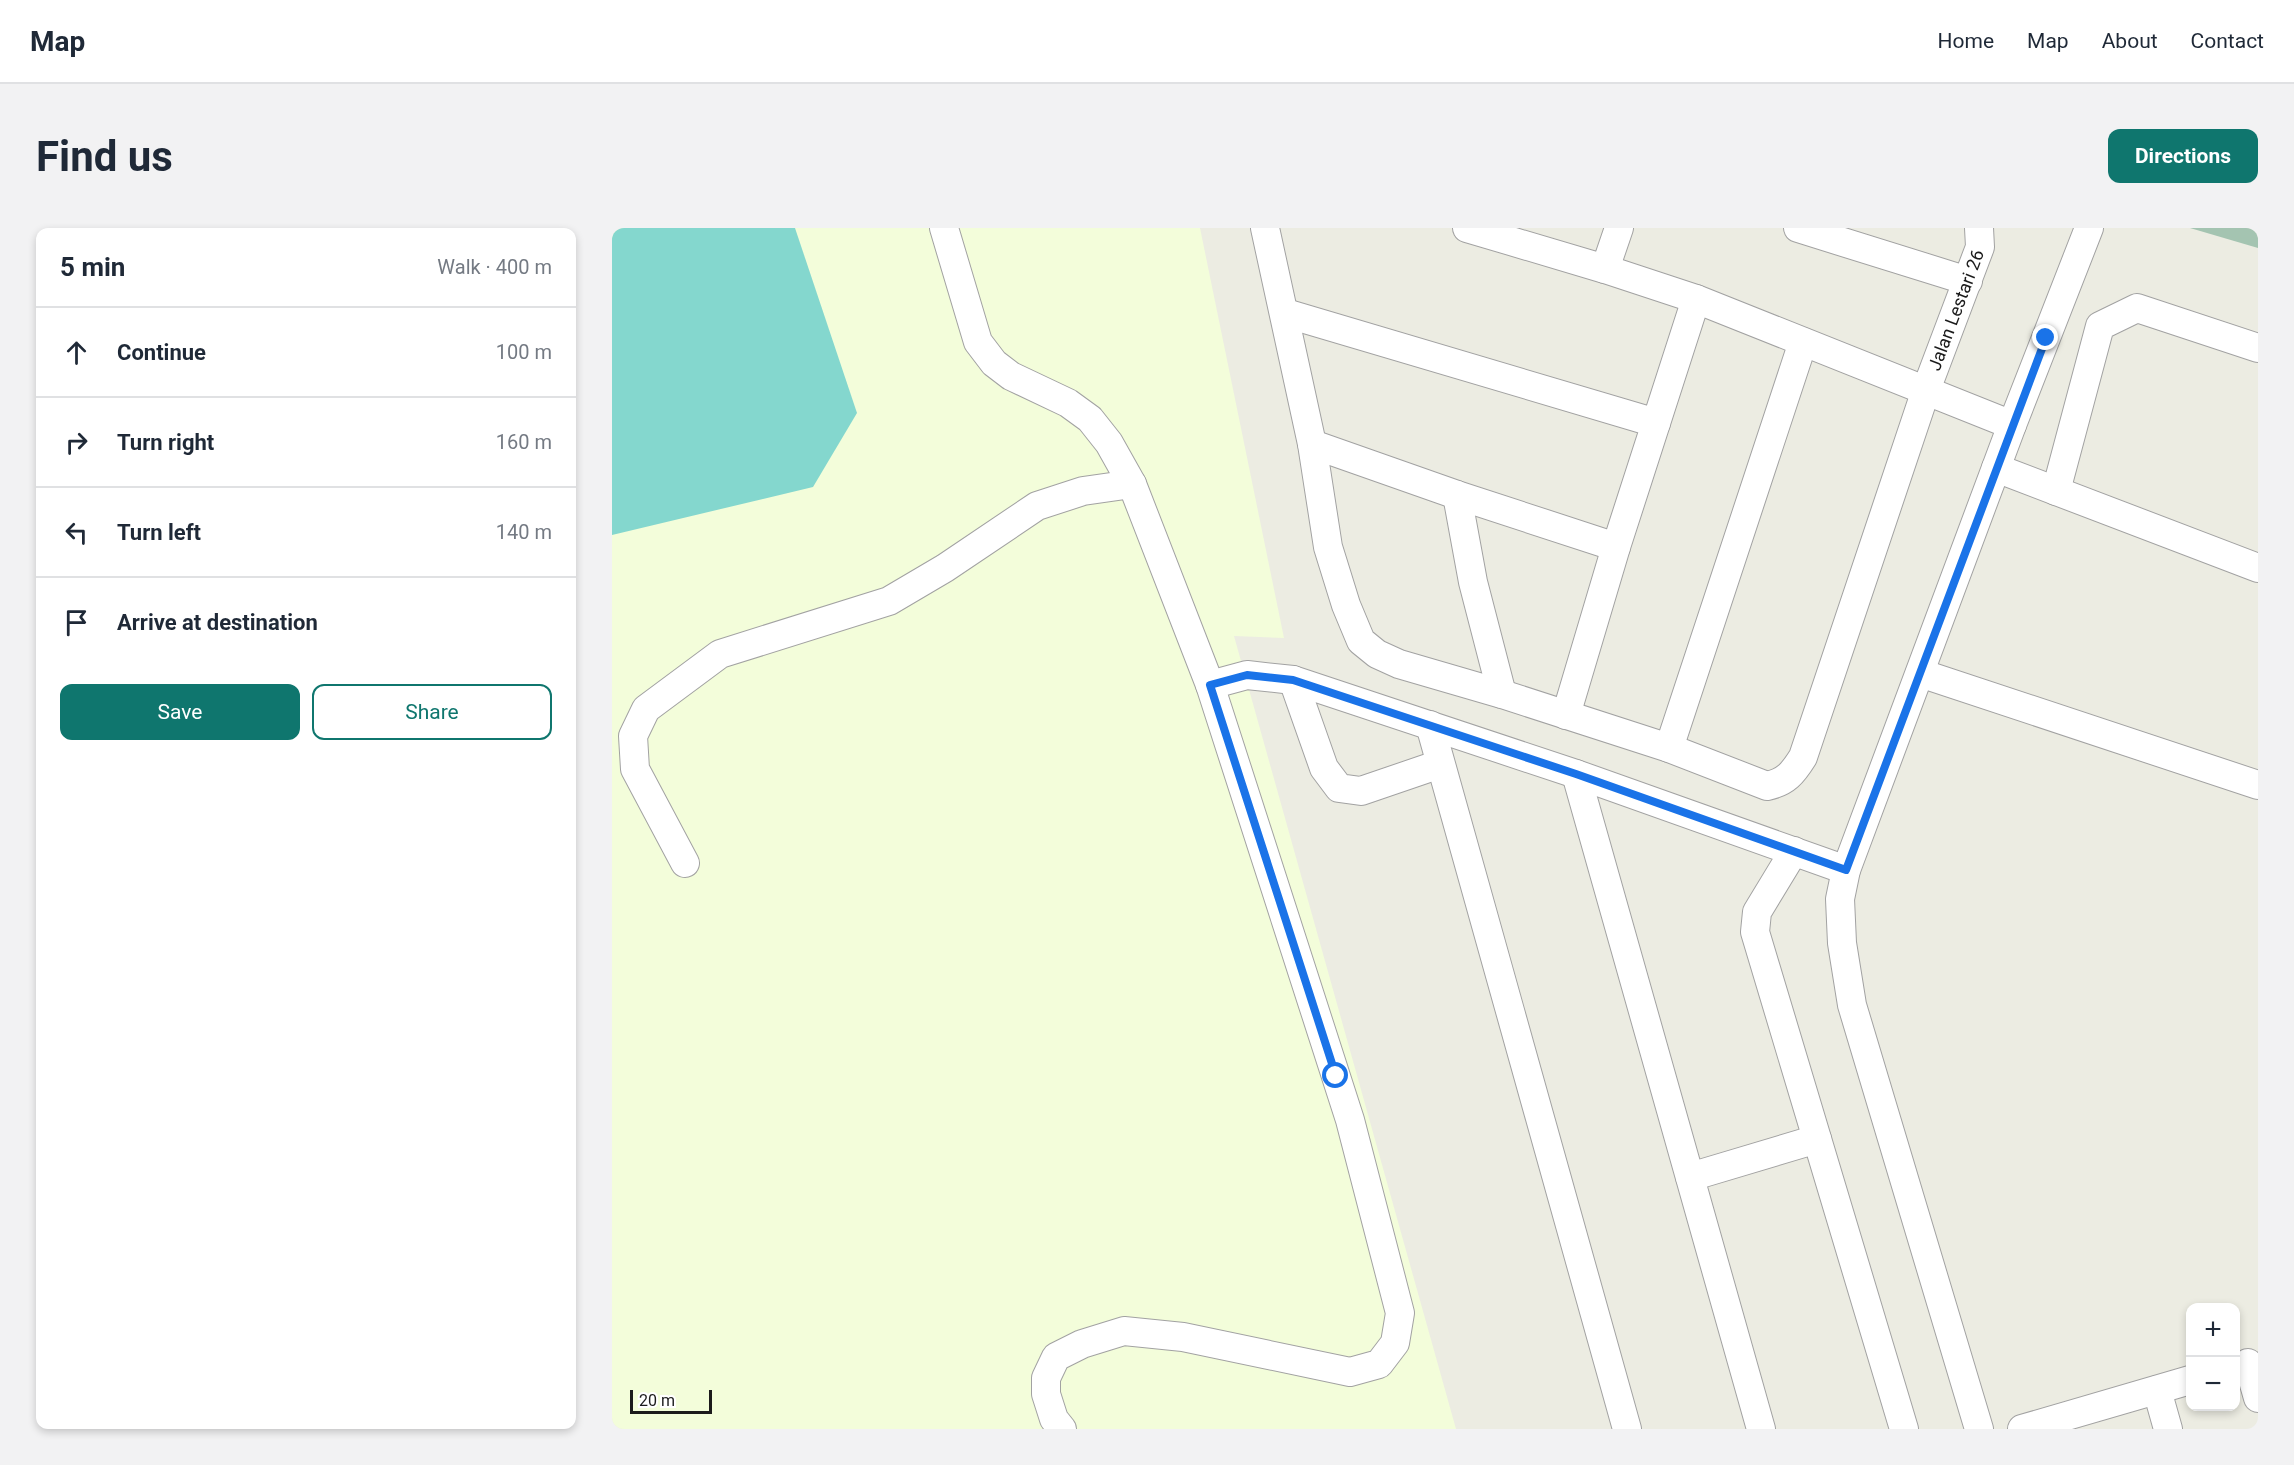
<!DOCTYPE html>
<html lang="en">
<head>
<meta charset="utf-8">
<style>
	:root { --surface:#fff; --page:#f2f2f3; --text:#1f2937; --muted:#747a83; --line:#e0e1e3; --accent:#0f766e }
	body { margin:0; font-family:Roboto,sans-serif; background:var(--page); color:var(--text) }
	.controls { position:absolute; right:18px; bottom:18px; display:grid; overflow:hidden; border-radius:12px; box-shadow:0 3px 9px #0003 }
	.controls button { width:54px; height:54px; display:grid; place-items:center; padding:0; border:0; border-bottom:2px solid var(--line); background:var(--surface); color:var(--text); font:30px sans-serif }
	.scale { position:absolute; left:18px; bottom:15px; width:82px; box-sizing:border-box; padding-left:6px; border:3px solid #1b1b1b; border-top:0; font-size:16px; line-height:21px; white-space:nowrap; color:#1b1b1b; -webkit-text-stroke:4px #fff; paint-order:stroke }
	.stop { position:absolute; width:18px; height:18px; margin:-14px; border:4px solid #1a73e8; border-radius:50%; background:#fff }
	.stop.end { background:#1a73e8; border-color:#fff; box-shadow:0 2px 6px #0008 }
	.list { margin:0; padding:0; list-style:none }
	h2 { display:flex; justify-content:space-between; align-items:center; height:78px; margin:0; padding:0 24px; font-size:26px }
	h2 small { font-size:20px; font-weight:400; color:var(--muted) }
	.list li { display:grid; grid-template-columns:39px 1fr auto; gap:18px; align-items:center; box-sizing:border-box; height:90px; padding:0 24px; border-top:2px solid var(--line) }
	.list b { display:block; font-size:22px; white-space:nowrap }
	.list em { font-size:20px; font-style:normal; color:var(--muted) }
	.actions { display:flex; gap:12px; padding:18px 24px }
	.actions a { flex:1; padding:14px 0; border:2px solid var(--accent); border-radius:12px; text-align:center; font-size:21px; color:var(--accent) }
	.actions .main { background:var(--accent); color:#fff }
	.icon { flex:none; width:33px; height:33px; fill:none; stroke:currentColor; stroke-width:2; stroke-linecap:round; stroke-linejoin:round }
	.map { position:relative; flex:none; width:1646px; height:1201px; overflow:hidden; border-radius:12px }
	header { display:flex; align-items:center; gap:36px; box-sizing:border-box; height:84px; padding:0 30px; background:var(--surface); border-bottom:2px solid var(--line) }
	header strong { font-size:28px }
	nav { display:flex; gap:33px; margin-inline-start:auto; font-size:21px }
	.intro { display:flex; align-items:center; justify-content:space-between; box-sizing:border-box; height:144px; padding:0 36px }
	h1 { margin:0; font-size:42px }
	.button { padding:15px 27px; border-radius:12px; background:var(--accent); color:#fff; font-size:21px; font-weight:700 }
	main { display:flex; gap:36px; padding:0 36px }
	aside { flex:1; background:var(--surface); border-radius:12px; box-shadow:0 3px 9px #0003 }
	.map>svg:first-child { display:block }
	.education { fill:#f3fdda }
	.cemetery { fill:#a4c4b1 }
	.pitch { fill:#84d7ce }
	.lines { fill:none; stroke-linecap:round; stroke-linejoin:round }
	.minor-casing { stroke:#a2a2a2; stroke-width:30 }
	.minor { stroke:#fff; stroke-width:28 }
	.route { stroke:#1a73e8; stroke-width:8 }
	.labels { text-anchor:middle; stroke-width:5; stroke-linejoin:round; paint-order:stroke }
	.street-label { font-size:18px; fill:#1b1b1b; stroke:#fff }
</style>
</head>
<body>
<header>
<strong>Map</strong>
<nav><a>Home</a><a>Map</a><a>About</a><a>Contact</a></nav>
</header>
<div class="intro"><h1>Find us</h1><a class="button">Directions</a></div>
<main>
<aside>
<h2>5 min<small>Walk · 400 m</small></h2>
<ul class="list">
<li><svg class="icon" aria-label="ahead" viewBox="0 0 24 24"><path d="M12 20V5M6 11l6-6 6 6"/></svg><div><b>Continue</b></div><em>100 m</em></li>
<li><svg class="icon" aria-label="right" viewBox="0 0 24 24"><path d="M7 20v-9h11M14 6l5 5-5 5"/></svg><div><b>Turn right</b></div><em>160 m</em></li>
<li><svg class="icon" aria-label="left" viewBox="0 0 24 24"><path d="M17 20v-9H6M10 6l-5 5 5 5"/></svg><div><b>Turn left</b></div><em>140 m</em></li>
<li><svg class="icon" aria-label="arrive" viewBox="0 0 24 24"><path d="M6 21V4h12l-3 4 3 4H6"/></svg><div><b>Arrive at destination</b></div></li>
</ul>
<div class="actions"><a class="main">Save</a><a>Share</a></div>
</aside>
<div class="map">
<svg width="1646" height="1201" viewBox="0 0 1646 1201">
	<rect width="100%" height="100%" fill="#ecece2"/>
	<!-- education -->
	<path class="education" d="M0,0H588L672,410L622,408L844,1201H0Z"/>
	<!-- cemetery -->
	<path class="cemetery" d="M1578,0H1646V20Z"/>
	<!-- pitch -->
	<path class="pitch" d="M0,0H183L245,185L201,259L0,307Z"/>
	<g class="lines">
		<defs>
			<g id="minor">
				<path d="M332,0L366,114L382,135L399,148L456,175L478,191L497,215L520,256L598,457L738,892L788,1085L783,1115L767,1136L738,1144L571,1109L512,1103L470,1116L444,1129L434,1150V1166L442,1191L450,1201"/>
				<path id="s1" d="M653,0L700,216L716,319L734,377L749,413L765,426L787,436L890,466L1057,520L1155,558C1174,554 1181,545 1191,529L1314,162L1368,19L1367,0"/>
				<path d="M855,0L993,41L1084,71L1400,197"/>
				<path d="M1186,0L1356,53"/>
				<path d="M993,41L1007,0"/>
				<path d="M673,85L1044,195"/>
				<path d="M700,216L845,267L1004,319"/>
				<path d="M1384,240L1646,340"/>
				<path d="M1444,263L1488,98L1525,80L1646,120"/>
				<path d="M845,267L861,354L890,466"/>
				<path d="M1308,445L1646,557"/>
				<path d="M681,452L712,540L727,560L749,563L828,536"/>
				<path d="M598,457L635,447L681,452L964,546L1234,642"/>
				<path d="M954,487L1004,319L1084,71"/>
				<path d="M818,497L1015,1201"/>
				<path d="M1057,520L1191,114"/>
				<path d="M964,546L1149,1201"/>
				<path d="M1182,623L1145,684L1143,704L1292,1201"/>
				<path d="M73,635L23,541L21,508L34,481L108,426L277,373L333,340L425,278L471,263L520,256"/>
				<path d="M1078,949L1205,911"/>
				<path d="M1636,1135L1646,1170"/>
				<path d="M1545,1162L1556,1201"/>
				<path d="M1367,1201L1240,777L1230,715L1228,671L1234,642L1400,197L1477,0"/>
				<path d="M1410,1201L1578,1152"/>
			</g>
		</defs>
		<!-- minor casing -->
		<use href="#minor" class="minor-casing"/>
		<!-- minor -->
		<use href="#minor" class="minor"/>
	</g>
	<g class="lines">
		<!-- route -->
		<path class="route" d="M724,848L598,457L635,447L681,452L964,546L1234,642L1434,110"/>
	</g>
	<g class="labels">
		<!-- street labels -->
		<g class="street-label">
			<text dy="6" stroke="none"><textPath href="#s1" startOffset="1378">Jalan Lestari 26</textPath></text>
		</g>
	</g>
</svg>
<div class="controls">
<button>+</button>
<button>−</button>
</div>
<div class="scale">20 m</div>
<div class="stop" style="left:724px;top:848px"></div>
<div class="stop end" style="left:1434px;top:110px"></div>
</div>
</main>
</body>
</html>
